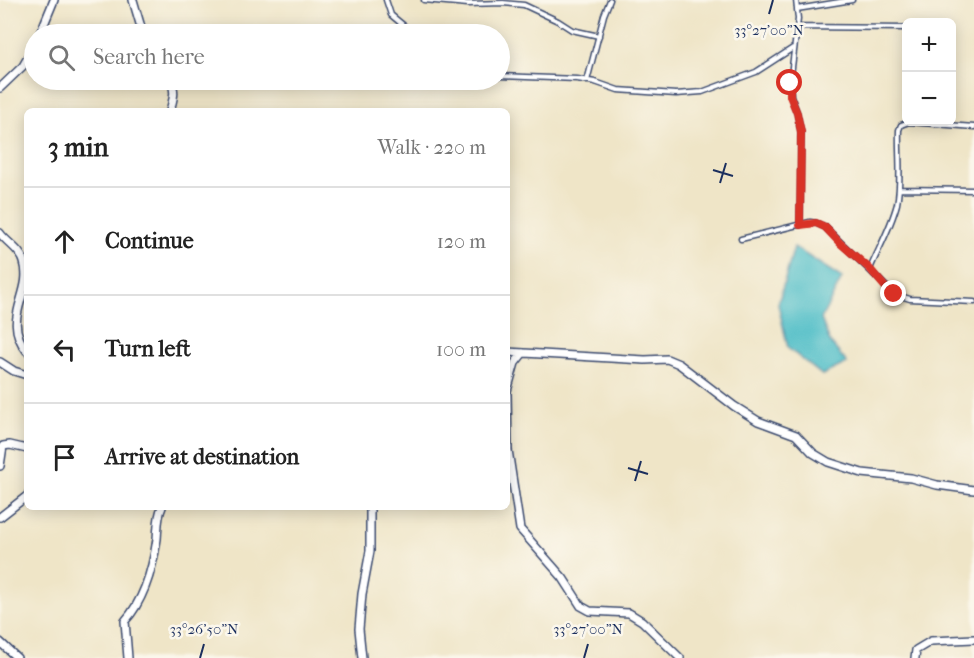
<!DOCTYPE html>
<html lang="en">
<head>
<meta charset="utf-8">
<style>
	:root { --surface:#fff; --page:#f6f6f6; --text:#222; --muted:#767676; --line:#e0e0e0 }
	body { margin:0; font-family:"IM FELL French Canon",serif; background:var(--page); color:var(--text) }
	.controls { position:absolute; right:18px; top:18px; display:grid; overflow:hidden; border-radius:9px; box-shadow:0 3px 15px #0003 }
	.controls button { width:54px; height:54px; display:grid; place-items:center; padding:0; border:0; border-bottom:2px solid var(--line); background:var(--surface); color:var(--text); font:30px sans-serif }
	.stop { position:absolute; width:18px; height:18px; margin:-14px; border:4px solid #d93025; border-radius:50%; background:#fff }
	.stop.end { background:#d93025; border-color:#fff; box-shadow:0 2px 6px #0008 }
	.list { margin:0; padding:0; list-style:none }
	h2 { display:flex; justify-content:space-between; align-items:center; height:78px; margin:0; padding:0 24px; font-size:26px }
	h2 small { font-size:20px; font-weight:400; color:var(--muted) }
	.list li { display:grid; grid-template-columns:39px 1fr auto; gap:18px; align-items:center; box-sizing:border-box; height:108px; padding:0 24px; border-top:2px solid var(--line) }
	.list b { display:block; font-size:22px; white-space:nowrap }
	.list em { font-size:20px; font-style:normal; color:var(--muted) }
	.icon { flex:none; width:33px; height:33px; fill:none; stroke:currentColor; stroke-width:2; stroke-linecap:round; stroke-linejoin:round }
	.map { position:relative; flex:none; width:974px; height:658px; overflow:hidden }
	.search { position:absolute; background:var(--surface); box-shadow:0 3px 15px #0003; left:24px; top:24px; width:486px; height:66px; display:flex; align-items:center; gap:15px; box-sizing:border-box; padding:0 21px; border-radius:33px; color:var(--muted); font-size:22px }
	.panel { position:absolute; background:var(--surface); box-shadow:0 3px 15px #0003; left:24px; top:108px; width:486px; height:402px; border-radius:9px }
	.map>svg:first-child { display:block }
	.water { fill:#50bec7; stroke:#367692; stroke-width:1.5 }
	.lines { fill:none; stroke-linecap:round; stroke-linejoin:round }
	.service-casing { stroke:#3b4a6e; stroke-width:7 }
	.minor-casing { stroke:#3b4a6e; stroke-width:10 }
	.service { stroke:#fff; stroke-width:4 }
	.minor { stroke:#fff; stroke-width:7 }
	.route { stroke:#d93025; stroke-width:8 }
	.ticks { fill:none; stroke:#1b2f5e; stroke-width:2 }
	.ticks-label { font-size:15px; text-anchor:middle; fill:#1b2f5e; stroke:#fbf7ec; stroke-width:5; stroke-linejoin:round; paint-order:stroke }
</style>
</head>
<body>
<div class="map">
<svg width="974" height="658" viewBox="0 0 974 658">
	<rect width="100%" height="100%" fill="#fbf7ec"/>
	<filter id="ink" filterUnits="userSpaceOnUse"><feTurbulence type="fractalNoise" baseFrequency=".0167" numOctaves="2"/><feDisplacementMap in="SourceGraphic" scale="12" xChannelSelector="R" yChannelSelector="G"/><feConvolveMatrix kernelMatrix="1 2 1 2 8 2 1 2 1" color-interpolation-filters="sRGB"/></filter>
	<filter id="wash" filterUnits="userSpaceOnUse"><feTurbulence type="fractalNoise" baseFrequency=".008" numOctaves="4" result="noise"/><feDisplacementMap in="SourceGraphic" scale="24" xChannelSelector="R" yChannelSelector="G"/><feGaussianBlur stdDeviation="1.35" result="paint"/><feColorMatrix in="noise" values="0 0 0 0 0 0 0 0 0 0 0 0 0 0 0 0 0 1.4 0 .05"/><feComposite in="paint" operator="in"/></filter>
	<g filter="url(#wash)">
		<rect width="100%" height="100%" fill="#efe5c7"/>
		<!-- water -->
		<path class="water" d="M794,247L842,278L821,319L830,342L847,363L822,375L788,348L778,304Z"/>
	</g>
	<g filter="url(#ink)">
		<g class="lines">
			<defs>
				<path id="service" d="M386,0L391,15L414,34
					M424,0L468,4L503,3L524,5L558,21L572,30L599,36
					M796,0L798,19L790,83L791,96L797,113L801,132L800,225
					M797,9L852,0
					M797,27L906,28
					M500,76L577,79L595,82L618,90L676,94L702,92L756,72L793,48
					M587,81L604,15L610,0
					M899,189L974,190
					M741,239L810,222L816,223L825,227L894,294L910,299L974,302
					M870,269C879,248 891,227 897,204C902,180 898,154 899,130L901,125L909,122L974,127"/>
				<path id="minor" d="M133,0L143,34
					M40,34L54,0
					M169,80C177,90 173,99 170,111
					M0,88L23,66L34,47
					M0,233C7,243 21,250 24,262C34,293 0,318 27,351
					M507,352L645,360L667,359L679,364L734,406L758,421L796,435L813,453L828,462L862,473L911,478L937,485L974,490
					M523,353L515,363L507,391L508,450L520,529L563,578L581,606L590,611L629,613L642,621L680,658
					M0,362L14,371L27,375
					M0,466L3,446L10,445L27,449
					M0,517L27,496
					M0,642L17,658
					M128,658L125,621C144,600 153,567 157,539C158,528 157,518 162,507
					M362,658L359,629L362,594L370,551V507
					M915,658L916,650L931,641L974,639"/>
			</defs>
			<!-- service casing -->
			<use href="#service" class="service-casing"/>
			<!-- minor casing -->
			<use href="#minor" class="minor-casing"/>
			<!-- service -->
			<use href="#service" class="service"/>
			<!-- minor -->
			<use href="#minor" class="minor"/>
		</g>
	</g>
	<g class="lines" filter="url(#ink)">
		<!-- route -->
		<path class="route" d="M790,83V96L797,113L801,132L800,225L816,223L825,227L840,243L870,269L886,288L894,294"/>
	</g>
	<!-- ticks -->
	<path class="ticks" d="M769,14L773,0M713,170L733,176M720,183L726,163M628,468L648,474M635,481L641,461M200,658L204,644M584,658L588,644"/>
	<g class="ticks-label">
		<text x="769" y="35">33°27'00"N</text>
		<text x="588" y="634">33°27'00"N</text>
		<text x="204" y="634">33°26'50"N</text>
	</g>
</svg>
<div class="controls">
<button>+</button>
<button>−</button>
</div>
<div class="stop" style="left:790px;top:83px"></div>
<div class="stop end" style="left:894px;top:294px"></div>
<div class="search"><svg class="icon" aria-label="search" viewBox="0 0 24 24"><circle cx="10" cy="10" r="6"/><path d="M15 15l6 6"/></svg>Search here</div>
<section class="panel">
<h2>3 min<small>Walk · 220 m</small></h2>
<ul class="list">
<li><svg class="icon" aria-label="ahead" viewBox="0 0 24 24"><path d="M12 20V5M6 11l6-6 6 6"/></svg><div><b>Continue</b></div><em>120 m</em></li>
<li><svg class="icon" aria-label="left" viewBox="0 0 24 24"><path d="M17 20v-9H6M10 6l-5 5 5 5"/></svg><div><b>Turn left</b></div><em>100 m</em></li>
<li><svg class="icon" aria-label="arrive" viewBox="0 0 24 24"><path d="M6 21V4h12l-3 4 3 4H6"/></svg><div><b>Arrive at destination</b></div></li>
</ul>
</section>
</div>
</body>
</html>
